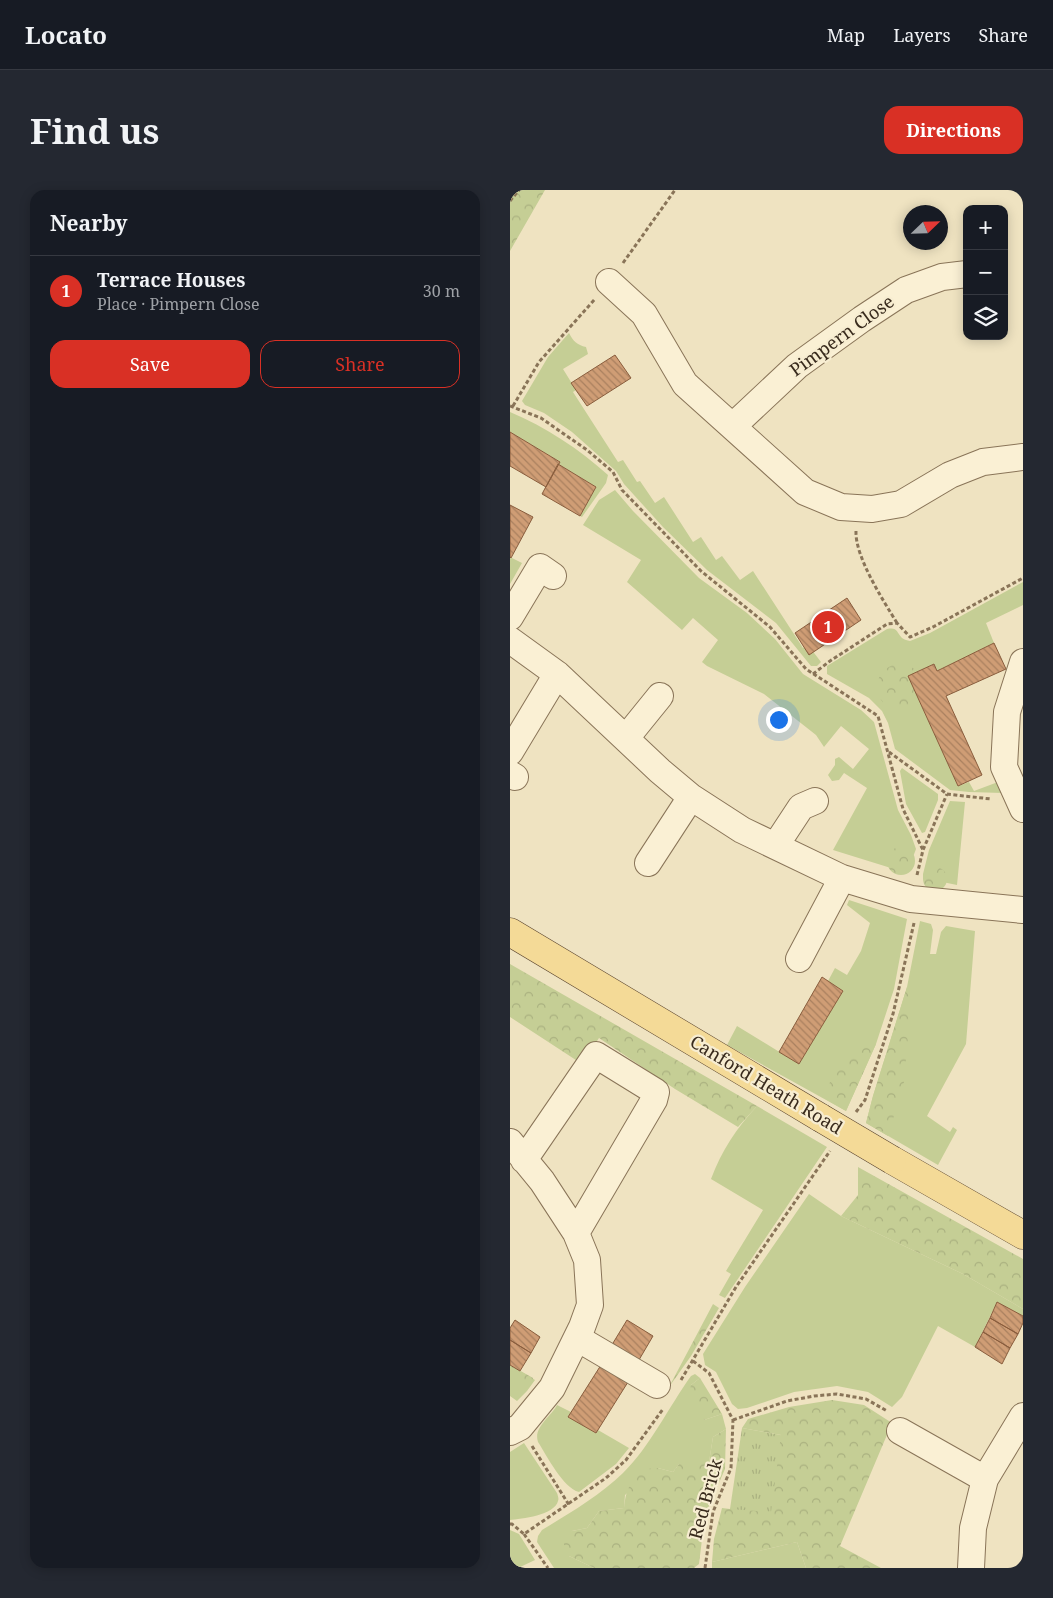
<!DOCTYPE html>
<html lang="en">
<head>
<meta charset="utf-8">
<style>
	:root { --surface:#171b24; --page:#242831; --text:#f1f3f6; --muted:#9ea1a6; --line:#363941; --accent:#d93025 }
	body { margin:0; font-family:"Noto Serif",serif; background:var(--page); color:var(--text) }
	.controls { position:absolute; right:15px; top:15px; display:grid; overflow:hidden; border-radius:10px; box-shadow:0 2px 12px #0003 }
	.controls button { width:45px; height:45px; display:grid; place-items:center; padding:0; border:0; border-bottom:1px solid var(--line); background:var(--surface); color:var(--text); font:25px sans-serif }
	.compass { position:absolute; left:393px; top:15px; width:45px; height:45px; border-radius:50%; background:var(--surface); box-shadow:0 2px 12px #0003; rotate:67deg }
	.you { position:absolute; left:268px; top:529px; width:18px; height:18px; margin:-12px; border:4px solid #fff; border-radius:50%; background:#1a73e8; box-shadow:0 0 0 8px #1a73e833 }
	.badge { display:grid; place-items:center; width:32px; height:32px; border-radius:50%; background:var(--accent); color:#fff; font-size:16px; font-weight:700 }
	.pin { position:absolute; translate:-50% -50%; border:2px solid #fff; box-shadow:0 1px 5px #0006 }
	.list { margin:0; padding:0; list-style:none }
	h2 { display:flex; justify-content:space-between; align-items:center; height:65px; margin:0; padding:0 20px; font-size:21px }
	h2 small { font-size:16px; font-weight:400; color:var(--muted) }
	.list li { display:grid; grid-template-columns:32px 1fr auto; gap:15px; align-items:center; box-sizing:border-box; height:70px; padding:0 20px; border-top:1px solid var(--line) }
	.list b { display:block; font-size:19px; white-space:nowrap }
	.list p { margin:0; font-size:16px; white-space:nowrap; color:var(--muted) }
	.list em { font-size:16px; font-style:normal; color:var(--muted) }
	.actions { display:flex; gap:10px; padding:15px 20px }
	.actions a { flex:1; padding:11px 0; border:1px solid var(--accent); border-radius:15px; text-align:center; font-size:18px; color:var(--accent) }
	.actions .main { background:var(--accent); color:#fff }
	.icon { flex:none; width:28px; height:28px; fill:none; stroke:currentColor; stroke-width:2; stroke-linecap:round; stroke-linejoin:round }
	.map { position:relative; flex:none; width:513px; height:1378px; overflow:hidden; border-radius:15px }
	header { display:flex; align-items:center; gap:30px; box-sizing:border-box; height:70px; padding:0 25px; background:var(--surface); border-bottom:1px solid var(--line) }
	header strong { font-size:24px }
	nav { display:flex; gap:28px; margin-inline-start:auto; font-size:18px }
	.intro { display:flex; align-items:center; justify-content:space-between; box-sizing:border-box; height:120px; padding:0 30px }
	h1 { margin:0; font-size:35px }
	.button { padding:12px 22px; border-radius:15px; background:var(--accent); color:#fff; font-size:18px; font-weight:700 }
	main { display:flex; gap:30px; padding:0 30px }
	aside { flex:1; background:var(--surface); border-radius:15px; box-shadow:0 2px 12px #0003 }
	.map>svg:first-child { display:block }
	.grass { fill:#c5ce95 }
	.forest { fill:url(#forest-crowns) }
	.park { fill:url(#park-tufts) }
	.building { fill:url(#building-back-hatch); stroke:#895d3d }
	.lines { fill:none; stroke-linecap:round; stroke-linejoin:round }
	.minor-casing { stroke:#897458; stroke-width:28 }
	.major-casing { stroke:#57412c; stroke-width:29 }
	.path { stroke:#897458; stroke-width:3; stroke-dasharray:4 2.5; stroke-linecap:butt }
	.minor { stroke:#faf0d4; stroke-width:26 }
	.major { stroke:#f4da97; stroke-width:28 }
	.major-bridge-casing { stroke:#57412c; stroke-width:29; stroke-linecap:butt }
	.major-bridge { stroke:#f4da97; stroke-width:28 }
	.labels { text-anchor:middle; stroke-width:4.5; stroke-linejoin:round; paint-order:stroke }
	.street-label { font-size:18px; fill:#392b1d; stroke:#f7edd1 }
</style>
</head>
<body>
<header>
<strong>Locato</strong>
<nav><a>Map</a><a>Layers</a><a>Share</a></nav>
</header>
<div class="intro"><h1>Find us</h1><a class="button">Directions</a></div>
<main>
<aside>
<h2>Nearby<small></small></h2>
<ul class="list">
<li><span class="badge">1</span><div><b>Terrace Houses</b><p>Place · Pimpern Close</p></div><em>30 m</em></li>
</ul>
<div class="actions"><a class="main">Save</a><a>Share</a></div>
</aside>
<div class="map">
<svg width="513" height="1378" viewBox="0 0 513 1378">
	<defs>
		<pattern id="forest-crowns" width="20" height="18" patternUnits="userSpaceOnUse" patternTransform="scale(1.25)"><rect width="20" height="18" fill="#c5ce95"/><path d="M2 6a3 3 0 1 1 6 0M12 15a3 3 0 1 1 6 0" fill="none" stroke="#aab180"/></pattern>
		<pattern id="park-tufts" width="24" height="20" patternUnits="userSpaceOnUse" patternTransform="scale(1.25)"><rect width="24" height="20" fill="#c5ce95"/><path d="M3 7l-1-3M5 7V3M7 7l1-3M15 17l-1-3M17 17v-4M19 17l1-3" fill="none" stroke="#aab180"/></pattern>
		<pattern id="building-back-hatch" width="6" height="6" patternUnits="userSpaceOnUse" patternTransform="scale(1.25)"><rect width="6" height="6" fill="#cf9d75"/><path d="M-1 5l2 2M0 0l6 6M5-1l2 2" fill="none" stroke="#a9805f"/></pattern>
	</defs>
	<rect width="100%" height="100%" fill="#efe3c1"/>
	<!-- grass -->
	<path class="grass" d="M59,143C63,151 67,155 76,157L78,164L53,179L66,200L63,202L108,272L113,270L127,292L130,291L145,313L154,307L183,352L191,347L206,370L212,366L230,390L243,381L293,458L298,455L311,472L307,476H301L266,433L197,380L153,337L114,294L106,281L62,242L34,223L15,215L12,211L38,167Z
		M0,222C36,237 69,259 98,285L96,293L72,327L70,326L86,297L48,274L49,271L0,242Z
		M105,300L123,321L189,388L237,423L265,449L293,484L351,520L364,532L388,620L401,645L406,659L397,683L323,660L357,598L334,583L329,590L322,591L318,585L325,575V569L329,567L343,579L359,559L331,536L314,557L306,545L254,504L197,476L192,472L208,450L183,428L172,440L117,392L131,370L73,335L89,310Z
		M0,367L12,373L0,394Z
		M513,392V415L476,433L484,453L427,481L424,474L398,486L448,596L459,592L464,601L488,592L493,603L459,602L440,600L385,559L378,533L372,521L359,508L317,484V476L377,439C388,437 386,442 392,448C395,450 397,450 400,451L420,443Z
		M392,578L428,604V610L415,642L412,643L396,614L390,581Z
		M440,611L455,612L447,695L413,688V684L419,660Z
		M339,710L397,729L384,799L366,854L336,921L217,855L227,836L289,874L333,801L318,791L325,778L337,785L351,761L360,733L337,715Z
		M410,731L421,734L423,740L420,764H426L431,742L436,736L465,741L456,854L417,926L440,942L443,937L447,940L428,975L356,933L363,906L397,797Z
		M247,916L317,957L215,1108L209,1105L221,1084L216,1081L253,1020L201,989C212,960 226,939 247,916Z
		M299,1004L331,1026L453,1084L513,1119V1126L487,1112L465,1157L428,1136L392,1207L382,1217L358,1202L327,1196L284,1202L237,1218L228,1219L222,1214L206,1182L195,1175L193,1164L235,1097Z
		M0,1175L25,1190L17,1201L7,1211L0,1206Z
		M185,1184L190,1188L181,1195L194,1230L212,1224L216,1239L203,1247L199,1272L169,1274L163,1282L148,1278L115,1305L114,1318L89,1321L77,1338L62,1341L59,1366L84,1378H44L27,1352L28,1346L32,1340C60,1323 89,1306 113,1283C139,1258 160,1215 181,1186Z
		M47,1215L61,1222L58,1227L86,1243L88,1240L119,1258L106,1274L69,1302C53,1298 37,1266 28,1252C23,1237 41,1227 47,1215Z
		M14,1253L47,1303C48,1306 49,1309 48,1311C45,1325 11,1329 0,1330V1262Z
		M0,1340L9,1344L25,1370L8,1378H0Z
		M287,1352L296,1378H202V1372Z"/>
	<!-- forest -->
	<path class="forest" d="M0,0H35L0,61Z
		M367 497a23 23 0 1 1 46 0a23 23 0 1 1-46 0Z
		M377 671a14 14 0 1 1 28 0a14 14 0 1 1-28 0Z
		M413 689a12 12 0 1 1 24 0a12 12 0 1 1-24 0Z
		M0,774L247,916L228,937L165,899L89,848L72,874L0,827Z
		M397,797L405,799L400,822L394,892L378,946L356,933L363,906Z
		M366,854L336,921L312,907L338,859Z
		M348,977L513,1069V1119L453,1084L331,1026L348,1005Z
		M203,1114L209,1118L181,1166L159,1197Z
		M0,1175L23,1188L22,1193L19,1196L16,1195L14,1191L9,1188L3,1181H0Z
		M190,1188L212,1224L194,1230L183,1215L179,1204L181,1195Z
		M322,1210L354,1215L382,1233L330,1356L371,1378H296L287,1352L202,1372L204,1349L212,1318L220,1319L271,1245L232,1238L238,1229L279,1217Z
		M216,1239L215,1279L195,1325L189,1374L184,1378H84L59,1366L54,1359V1347L62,1341L77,1338L89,1321L114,1318C116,1299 120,1292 134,1279L148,1278L163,1282L169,1274L180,1268L188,1272H199L203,1247Z"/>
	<!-- park -->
	<path class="park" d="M232,1238L271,1245L261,1322L220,1319Z"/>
	<!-- building -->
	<path class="building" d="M105,165L121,188L77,216L61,193Z
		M0,242L50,272L36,297L0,276Z
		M48,274L86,297L70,326L32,304Z
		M0,315L23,327L1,368L0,367Z
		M337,408L351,430L299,465L285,443Z
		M484,453L496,479L436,506L472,585L448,596L398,486L424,474L427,481Z
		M312,787L333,801L289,874L269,862Z
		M487,1112L513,1126V1133L508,1144L480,1128Z
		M480,1128L508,1144L500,1158L473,1142Z
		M5,1130L30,1147L21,1163L0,1150V1138Z
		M117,1130L143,1146L126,1175L100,1158Z
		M473,1142L500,1158L492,1174L465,1157Z
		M0,1150L21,1163L10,1181L0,1175Z
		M91,1175L118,1192L86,1243L58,1227Z"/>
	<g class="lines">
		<defs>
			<path id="minor" d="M99,92L134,124L175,194L295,302L331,317L362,319L391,314L440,285L473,272L513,267
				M223,236L287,176L352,129L396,100L432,87L457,84
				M0,427L30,377L43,386
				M0,450L47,484L150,581L181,607L232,640L332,688L401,709L513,720
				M513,472L497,522L494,577L513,619
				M116,548L150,506
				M0,562L47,484
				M0,584L5,587
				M266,655L291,617L305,611
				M138,673L181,607
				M289,769L332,688
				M0,952L32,991L66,1043L77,1070L80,1115L72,1137L42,1198L10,1237L0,1242
				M14,970L86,865L146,902L144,910L66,1043
				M67,1148L147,1195
				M390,1241L475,1289
				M461,1378L463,1338L475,1289L513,1226"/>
			<path id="major" d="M0,742L311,928
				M382,970L513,1045"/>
		</defs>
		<!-- minor casing -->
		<use href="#minor" class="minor-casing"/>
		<!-- major casing -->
		<use href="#major" class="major-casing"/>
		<!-- path -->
		<path class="path" d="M0,11L9,0
			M113,73L165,0
			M0,216L31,228L77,260L103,282L112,300L191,381L260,437L296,479L368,526L393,619L413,660
			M3,216L29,172L85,109
			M346,341C345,367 373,410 387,433
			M303,484L320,471L377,434L387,433L400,447L423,437L513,388
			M379,562L437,604L481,609
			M407,685L413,660L437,604
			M346,922L355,910L383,824L404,733
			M183,1171L199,1183L223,1230L221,1278L203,1322L195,1378
			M171,1190L226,1097L320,961
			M223,1230L277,1211L304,1206L327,1204L356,1209L377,1221
			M22,1256L59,1315
			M0,1334H2L14,1344L96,1288L116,1270L153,1219
			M14,1344L38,1378"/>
		<!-- minor -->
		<use href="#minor" class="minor"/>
		<!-- major -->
		<use href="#major" class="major"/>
		<defs>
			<path id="major-bridge" d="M311,928L382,970"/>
		</defs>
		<!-- major-bridge casing -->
		<use href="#major-bridge" class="major-bridge-casing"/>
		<!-- major-bridge -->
		<use href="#major-bridge" class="major-bridge"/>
	</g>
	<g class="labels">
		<!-- street labels -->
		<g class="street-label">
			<text transform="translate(332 146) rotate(-36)" y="6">Pimpern Close</text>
			<text transform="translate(256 895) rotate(31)" y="6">Canford Heath Road</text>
			<text transform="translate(196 1309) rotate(-75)" y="6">Red Brick</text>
		</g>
	</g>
</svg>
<div class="controls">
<button>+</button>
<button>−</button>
<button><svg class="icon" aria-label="layers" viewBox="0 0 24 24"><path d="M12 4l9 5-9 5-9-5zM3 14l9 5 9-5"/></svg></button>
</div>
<svg class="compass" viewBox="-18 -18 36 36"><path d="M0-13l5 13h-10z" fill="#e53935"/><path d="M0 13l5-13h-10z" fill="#9ea1a6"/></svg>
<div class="you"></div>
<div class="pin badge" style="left:318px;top:437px">1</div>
</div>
</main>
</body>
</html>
